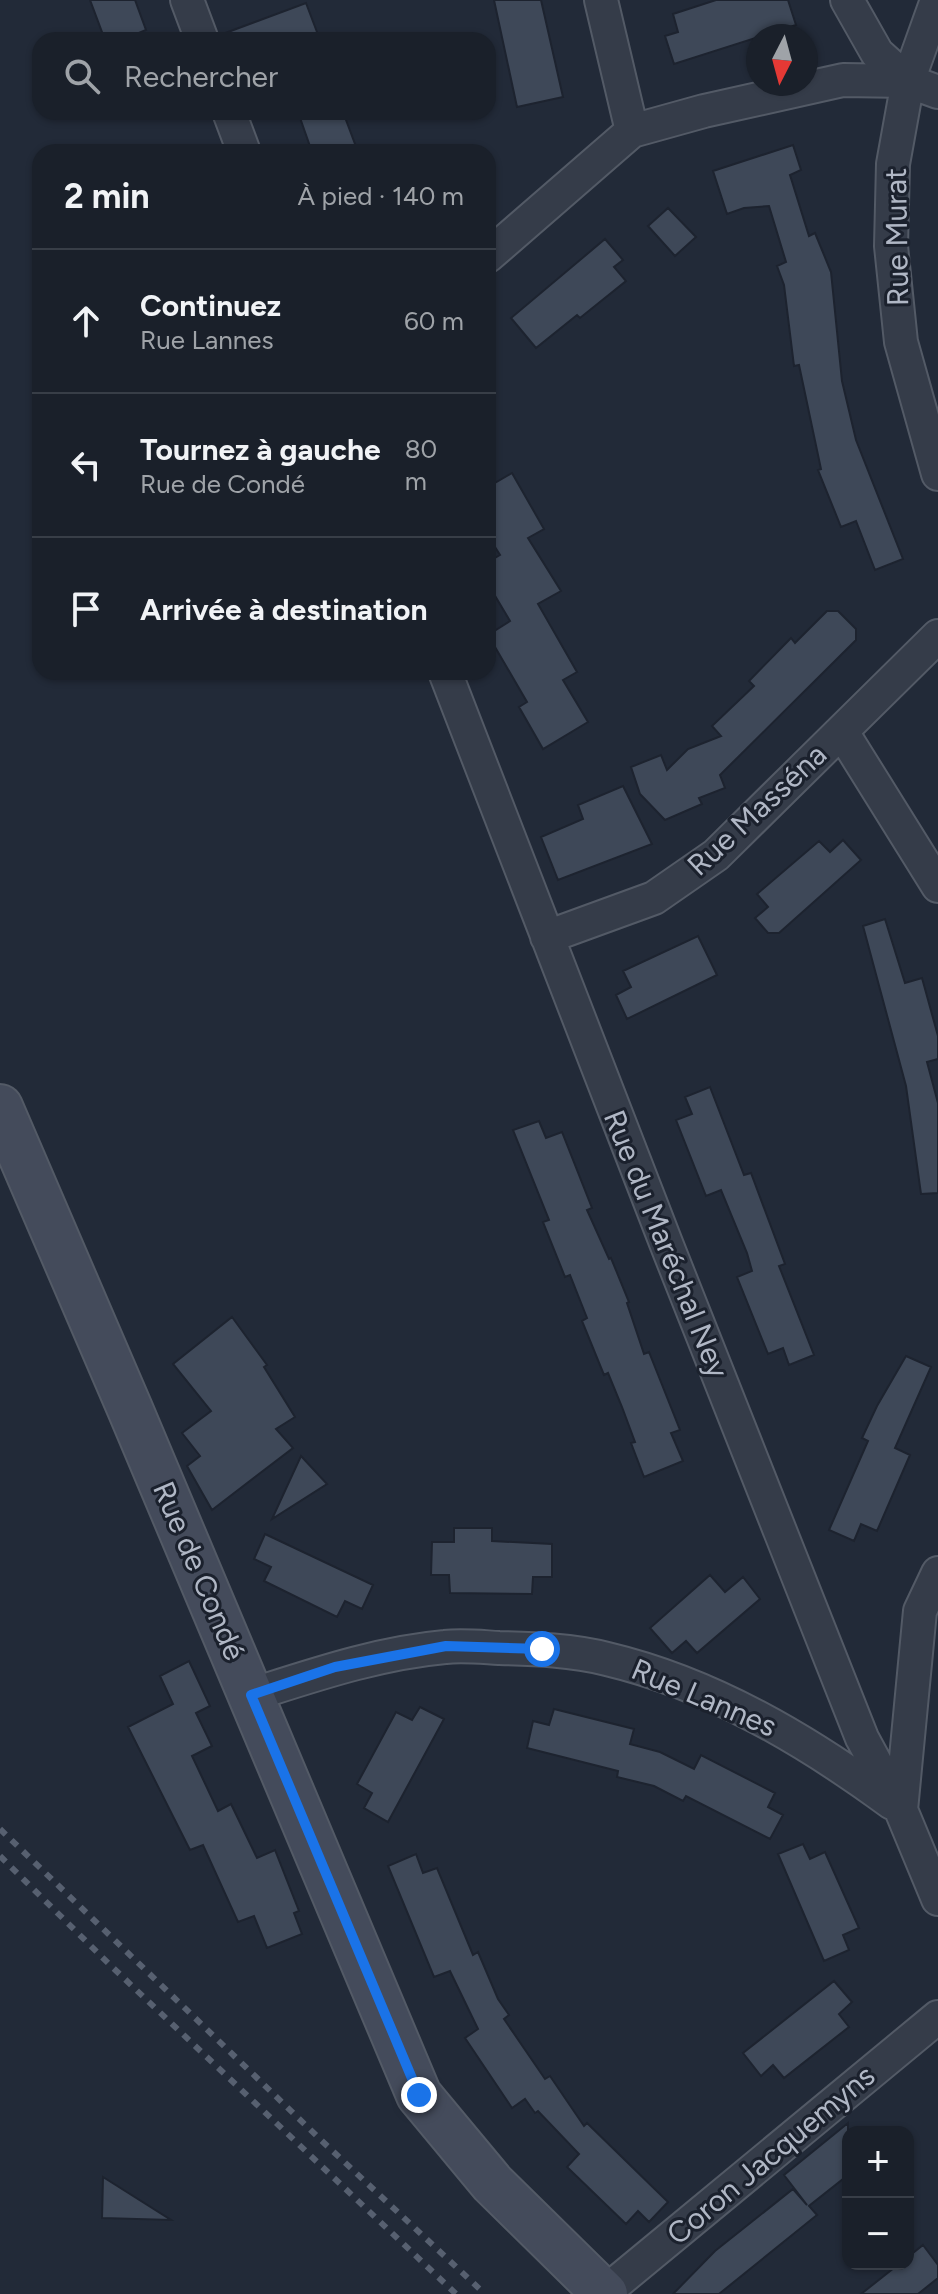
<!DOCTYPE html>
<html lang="fr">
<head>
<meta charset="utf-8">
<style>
	:root { --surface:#1a202a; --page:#272d36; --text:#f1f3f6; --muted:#9fa3a8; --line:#383e47 }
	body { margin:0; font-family:Figtree,sans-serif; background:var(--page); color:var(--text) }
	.controls { position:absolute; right:24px; bottom:24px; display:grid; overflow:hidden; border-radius:16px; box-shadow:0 2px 6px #0004 }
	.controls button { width:72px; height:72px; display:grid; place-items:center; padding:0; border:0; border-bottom:2px solid var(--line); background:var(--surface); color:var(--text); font:40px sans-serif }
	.compass { position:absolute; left:746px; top:24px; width:72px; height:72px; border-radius:50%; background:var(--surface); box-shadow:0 2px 6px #0004; rotate:186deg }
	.stop { position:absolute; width:24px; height:24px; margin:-18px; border:6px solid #1a73e8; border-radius:50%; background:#fff }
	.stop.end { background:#1a73e8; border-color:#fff; box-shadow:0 2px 8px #0008 }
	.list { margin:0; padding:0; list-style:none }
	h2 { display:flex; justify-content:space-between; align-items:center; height:104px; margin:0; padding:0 32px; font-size:34px }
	h2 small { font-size:26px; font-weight:400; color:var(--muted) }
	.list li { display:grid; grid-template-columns:52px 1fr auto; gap:24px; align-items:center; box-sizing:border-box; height:144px; padding:0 32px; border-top:2px solid var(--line) }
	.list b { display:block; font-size:30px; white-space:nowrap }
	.list p { margin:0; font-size:26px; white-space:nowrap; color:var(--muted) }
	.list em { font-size:26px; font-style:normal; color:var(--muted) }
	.icon { flex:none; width:44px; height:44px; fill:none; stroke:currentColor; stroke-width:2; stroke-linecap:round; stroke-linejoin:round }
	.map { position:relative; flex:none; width:938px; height:2294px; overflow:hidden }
	.search { position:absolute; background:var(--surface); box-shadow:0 2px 6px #0004; left:32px; top:32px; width:464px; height:88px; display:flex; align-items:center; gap:20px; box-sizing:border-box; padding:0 28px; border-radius:24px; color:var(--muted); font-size:30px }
	.panel { position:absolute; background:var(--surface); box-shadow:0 2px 6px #0004; left:32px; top:144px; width:464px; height:536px; border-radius:24px }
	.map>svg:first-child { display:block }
	.building { fill:#3e4858; stroke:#1d232f; stroke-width:2 }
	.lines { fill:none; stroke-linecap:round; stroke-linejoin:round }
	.street-casing { stroke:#535a66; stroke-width:36 }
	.secondary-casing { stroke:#535a66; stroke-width:48 }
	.street { stroke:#353c49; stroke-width:32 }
	.secondary { stroke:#444b5b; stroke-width:44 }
	.rail { stroke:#576070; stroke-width:6; stroke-dasharray:8 8; stroke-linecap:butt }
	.route { stroke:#1a73e8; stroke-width:10 }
	.labels { text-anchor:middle; stroke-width:6; stroke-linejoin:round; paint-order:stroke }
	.street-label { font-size:30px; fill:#b0b7c5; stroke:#1b212d }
</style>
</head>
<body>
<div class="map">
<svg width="938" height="2294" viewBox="0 0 938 2294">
	<rect width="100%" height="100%" fill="#222a38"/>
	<!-- building -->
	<path class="building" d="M90,0H135L146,30L122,40H105Z
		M494,0H541L563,97L517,107Z
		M716,0H788L796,25L674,64L665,36L678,32L673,14Z
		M306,3L320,40H221L220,35Z
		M298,112H343L358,152H312Z
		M793,145L801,170L790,175L809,236L815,233L831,272L842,381L856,440L903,559L875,570L856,521L841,527L818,470L821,469L799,365L794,366L784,285L777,266L786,262L769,206L744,208L727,214L713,171Z
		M668,208L696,237L675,256L648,226Z
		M605,239L623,260L614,267L626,281L580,318L577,315L536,348L511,318Z
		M512,473L544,529L528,538L561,591L538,604L577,672L563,680L588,722L543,749L519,707L527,702L488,635L510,621L488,584V562L500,555L488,536V487Z
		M827,611H838L856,629V640L720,775L725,788L699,798L702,804L665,820L640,794L631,767L661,755L667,770L688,749L721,736L712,726L754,686L749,681L791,638L795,643Z
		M623,786L652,844L558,880L541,837L583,819L578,805Z
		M843,840L861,860L779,933H768L755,918L768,907L757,894L819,841L830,852Z
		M885,919L905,983L922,978L938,1036V1059L927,1062L938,1103V1193L921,1194L906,1086L863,926Z
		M698,936L717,975L627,1019L616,995L631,987L623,971Z
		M710,1087L744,1175L751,1173L785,1264L779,1266L814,1355L789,1365L783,1348L768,1354L737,1277L752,1271L747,1253L721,1190L706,1196L676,1120L692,1114L685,1097Z
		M539,1121L546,1138L562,1132L592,1208L587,1210L609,1259L611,1258L629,1302L627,1303L644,1354L649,1352L680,1430L671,1433L683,1461L644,1477L631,1443L635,1442L622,1407L608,1373L604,1375L582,1321L587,1318L570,1275L565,1277L543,1222L549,1220L513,1130Z
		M232,1317L267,1365L264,1367L295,1417L276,1429L293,1448L212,1510L187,1466L200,1456L182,1433L211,1411L173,1364Z
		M906,1356L931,1367L895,1448L910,1455L877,1531L861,1524L854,1541L829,1530L868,1441L862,1438L877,1406Z
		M301,1456L327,1484L272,1519Z
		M454,1528H492V1541L552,1544V1577H533L532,1594L450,1593L449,1575H431L432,1542H454Z
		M265,1534L373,1585L362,1609L345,1601L337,1617L264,1581L271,1567L254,1559Z
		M710,1575L725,1592L743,1577L760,1599L697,1653L686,1641L672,1653L650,1628Z
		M189,1661L210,1706L196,1713L212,1746L192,1756L218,1811L231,1804L257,1858L275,1850L299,1911L294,1913L302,1934L267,1948L254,1916L238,1922L203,1845L190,1850L128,1727L173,1704L160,1676Z
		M420,1707L444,1719L388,1822L364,1808L372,1793L357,1784L396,1712L412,1720Z
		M554,1709L634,1729L630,1744L660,1752L694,1769L701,1755L775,1793L768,1807L783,1815L770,1839L686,1796L683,1801L654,1786L617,1777L618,1771L527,1748L533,1721L549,1725Z
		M803,1844L810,1859L825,1852L859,1928L843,1935L849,1950L824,1961L778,1854Z
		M416,1854L423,1873L437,1868L473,1955L478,1952L498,1999L509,2015L504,2019L545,2079L550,2076L584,2126L587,2123L668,2202L649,2222L638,2211L626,2224L567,2167L579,2154L538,2111L535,2113L525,2099L512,2108L465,2038L478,2029L450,1971L434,1977L388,1866Z
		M834,1981L852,2002L839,2014L849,2027L784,2078L773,2065L761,2076L743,2053Z
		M848,2123V2175L809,2206L817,2215L719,2294H673L715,2251L793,2189L807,2205L784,2175Z
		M103,2177L171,2220L102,2218Z
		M923,2245L938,2265V2278L918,2294H861L899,2264H908V2257Z"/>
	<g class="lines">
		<defs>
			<path id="street" d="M187,0L202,40
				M601,0L632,131
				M847,0L877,53L908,81
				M937,0L908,81L893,164L891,246L901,342L938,474
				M229,112L244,152
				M488,256L632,131L704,111L843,80L908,81L938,92
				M445,672L666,1243L862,1738L901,1810
				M842,732L938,886
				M547,937L654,898L716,855L938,636
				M938,1573L920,1611L901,1810L938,1899
				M251,1695C314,1675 378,1653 445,1647C462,1645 481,1647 499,1648C535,1649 572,1650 607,1659C712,1684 806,1740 892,1803
				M604,2293L938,2017"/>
			<path id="secondary" d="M0,1107L130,1409L419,2095L492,2183L605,2294"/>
		</defs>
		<!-- street casing -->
		<use href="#street" class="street-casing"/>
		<!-- secondary casing -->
		<use href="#secondary" class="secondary-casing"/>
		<!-- street -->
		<use href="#street" class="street"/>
		<!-- secondary -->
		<use href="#secondary" class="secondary"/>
		<!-- rail -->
		<path class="rail" d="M0,1829L322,2141L485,2294
			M0,1856L109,1964L456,2294"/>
	</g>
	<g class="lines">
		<!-- route -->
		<path class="route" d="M419,2095L251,1695L335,1667L446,1646L542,1649"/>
	</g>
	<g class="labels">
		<!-- street labels -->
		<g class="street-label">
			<text transform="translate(897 237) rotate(-91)" y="10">Rue Murat</text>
			<text transform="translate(757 810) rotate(-43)" y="10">Rue Masséna</text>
			<text transform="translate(666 1244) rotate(68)" y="10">Rue du Maréchal Ney</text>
			<text transform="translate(199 1571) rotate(67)" y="10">Rue de Condé</text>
			<text transform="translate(704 1698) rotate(23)" y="10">Rue Lannes</text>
			<text transform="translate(771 2155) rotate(-40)" y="10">Coron Jacquemyns</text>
		</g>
	</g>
</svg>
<div class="controls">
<button>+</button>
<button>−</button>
</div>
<svg class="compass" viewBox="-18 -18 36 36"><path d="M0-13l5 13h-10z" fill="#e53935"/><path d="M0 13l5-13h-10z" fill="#9fa3a8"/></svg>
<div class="stop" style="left:542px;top:1649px"></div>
<div class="stop end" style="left:419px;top:2095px"></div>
<div class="search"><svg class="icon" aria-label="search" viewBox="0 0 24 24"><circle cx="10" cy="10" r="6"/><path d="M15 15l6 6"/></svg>Rechercher</div>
<section class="panel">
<h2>2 min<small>À pied · 140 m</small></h2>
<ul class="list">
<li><svg class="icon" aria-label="ahead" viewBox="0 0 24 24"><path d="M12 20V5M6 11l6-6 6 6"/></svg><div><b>Continuez</b><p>Rue Lannes</p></div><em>60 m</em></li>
<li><svg class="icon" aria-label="left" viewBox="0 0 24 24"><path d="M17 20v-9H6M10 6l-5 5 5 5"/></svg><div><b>Tournez à gauche</b><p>Rue de Condé</p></div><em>80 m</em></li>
<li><svg class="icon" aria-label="arrive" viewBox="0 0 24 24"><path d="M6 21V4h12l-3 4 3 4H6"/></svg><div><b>Arrivée à destination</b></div></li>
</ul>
</section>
</div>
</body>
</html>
